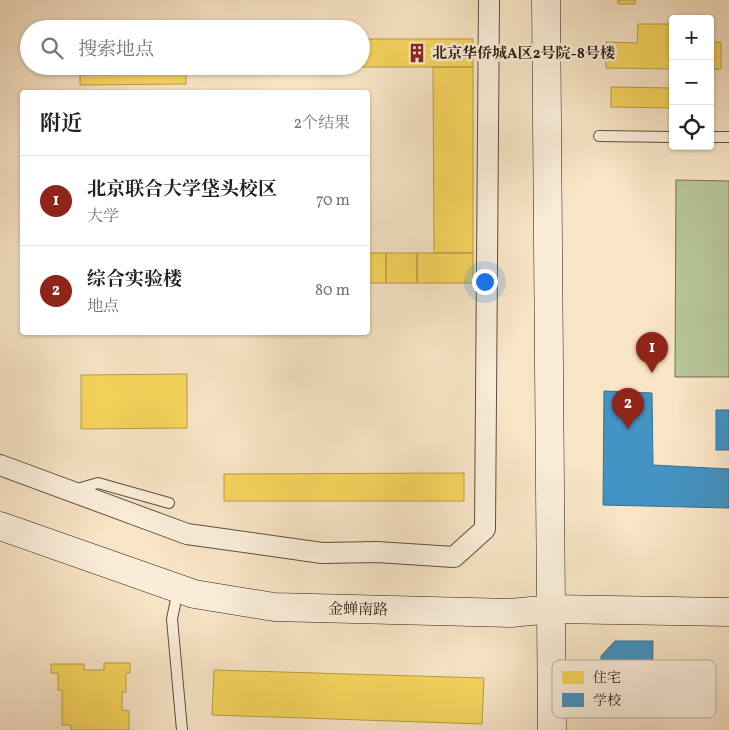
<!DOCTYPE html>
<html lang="zh">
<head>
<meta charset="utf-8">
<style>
	:root { --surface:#fff; --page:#f6f6f6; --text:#202124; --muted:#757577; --line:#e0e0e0; --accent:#8f2418 }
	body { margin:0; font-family:Vollkorn,"Noto Serif SC",serif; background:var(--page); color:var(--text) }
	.controls { position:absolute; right:15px; top:15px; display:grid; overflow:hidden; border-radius:5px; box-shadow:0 1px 4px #0004 }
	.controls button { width:45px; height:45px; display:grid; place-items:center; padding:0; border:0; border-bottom:1px solid var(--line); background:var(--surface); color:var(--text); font:25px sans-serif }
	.you { position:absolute; left:484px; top:281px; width:18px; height:18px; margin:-12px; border:4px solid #fff; border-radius:50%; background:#1a73e8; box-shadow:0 0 0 8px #1a73e833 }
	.badge { display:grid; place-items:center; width:32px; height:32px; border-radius:50%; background:var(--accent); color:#fff; font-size:16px; font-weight:700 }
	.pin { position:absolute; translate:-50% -41px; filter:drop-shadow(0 1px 2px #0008) }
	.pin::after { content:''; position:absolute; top:26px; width:18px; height:15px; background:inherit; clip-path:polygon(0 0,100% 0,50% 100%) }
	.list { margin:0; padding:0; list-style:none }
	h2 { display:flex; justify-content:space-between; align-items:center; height:65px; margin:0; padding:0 20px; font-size:21px }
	h2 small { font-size:16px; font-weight:400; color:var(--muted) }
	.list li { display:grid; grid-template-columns:32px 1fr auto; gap:15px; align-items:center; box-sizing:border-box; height:90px; padding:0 20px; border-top:1px solid var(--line) }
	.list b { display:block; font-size:19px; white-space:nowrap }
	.list p { margin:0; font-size:16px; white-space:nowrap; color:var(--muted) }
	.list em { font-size:16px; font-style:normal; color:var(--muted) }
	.icon { flex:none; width:28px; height:28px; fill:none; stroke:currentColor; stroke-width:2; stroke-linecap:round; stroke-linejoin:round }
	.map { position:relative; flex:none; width:729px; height:730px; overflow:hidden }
	.search { position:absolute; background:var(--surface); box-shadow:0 1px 4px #0004; left:20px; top:20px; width:350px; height:55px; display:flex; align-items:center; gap:12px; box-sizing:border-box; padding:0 18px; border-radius:28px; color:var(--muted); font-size:19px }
	.panel { position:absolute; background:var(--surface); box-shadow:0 1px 4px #0004; left:20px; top:90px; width:350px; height:245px; border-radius:5px }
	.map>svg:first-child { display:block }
	.green { fill:#b7c699; stroke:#707255 }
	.homes { fill:#f6d55c; stroke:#b89e46 }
	.schools { fill:#4393c3; stroke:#3b708e }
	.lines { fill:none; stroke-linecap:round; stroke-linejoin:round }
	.lane-casing { stroke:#5c4f3e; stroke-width:12 }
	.street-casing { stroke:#5c4f3e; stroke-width:22 }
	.secondary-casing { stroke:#281d11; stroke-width:29 }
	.lane { stroke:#faeeda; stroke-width:10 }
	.street { stroke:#faeeda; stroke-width:20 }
	.secondary { stroke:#faeeda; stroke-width:28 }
	.labels { text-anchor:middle; stroke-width:5; stroke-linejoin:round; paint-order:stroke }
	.poi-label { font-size:15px; font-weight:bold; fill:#281d11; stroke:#faeeda; text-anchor:start }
	.street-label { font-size:15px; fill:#281d11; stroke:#faeeda }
	.key { fill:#faeeda; stroke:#bbaf9e; stroke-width:1 }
	.key-label { font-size:14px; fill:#281d11 }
</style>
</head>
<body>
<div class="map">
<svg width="729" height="730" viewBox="0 0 729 730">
	<rect width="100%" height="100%" fill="#f8e5c6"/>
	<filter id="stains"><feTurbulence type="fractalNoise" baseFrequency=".004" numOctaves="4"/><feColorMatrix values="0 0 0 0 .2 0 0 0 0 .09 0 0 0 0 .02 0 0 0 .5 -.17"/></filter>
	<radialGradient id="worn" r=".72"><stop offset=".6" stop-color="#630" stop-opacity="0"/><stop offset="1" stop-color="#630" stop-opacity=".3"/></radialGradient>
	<!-- green -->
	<path class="green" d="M676,180L729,181V377H675Z"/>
	<!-- homes -->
	<path class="homes" d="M618,0H635V4H618Z
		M638,24H673V69L606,68V42L637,43Z
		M361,39H473V67H228L361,66Z
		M710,42H721V69H710Z
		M80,66H186V84L80,85Z
		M433,67H473V253H434Z
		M611,87L673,88V108L611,107Z
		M368,253H386V283H368Z
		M386,253H417V283H386Z
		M417,253H473V283H417Z
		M187,374V428L81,429V375Z
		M464,473V501H224V474Z
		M104,663H130V673H126V692H122V710L129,711V730H71V725H62V690H58V673H51V664H84V670H104Z
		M214,670L484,678L482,724L212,715Z"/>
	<!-- schools -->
	<path class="schools" d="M604,391L652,393L653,465L729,469V508L603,505Z
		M716,410H729V450H716Z
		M615,641H653L652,715L603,714L601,656Z"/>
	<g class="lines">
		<defs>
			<path id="lane" d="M599,136L673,137
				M710,137H729
				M74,490L98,483L169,503
				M178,590L172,619L182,730"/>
			<path id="street" d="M0,465L187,534L322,553L377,552L454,557L485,529L489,0"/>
			<path id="secondary" d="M546,0L552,730
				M0,526L194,594L274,607L511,613L552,609L729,612"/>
		</defs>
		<!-- lane casing -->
		<use href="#lane" class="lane-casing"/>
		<!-- street casing -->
		<use href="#street" class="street-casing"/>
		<!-- secondary casing -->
		<use href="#secondary" class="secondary-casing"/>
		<!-- lane -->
		<use href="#lane" class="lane"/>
		<!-- street -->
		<use href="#street" class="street"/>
		<!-- secondary -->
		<use href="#secondary" class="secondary"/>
	</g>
	<!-- icons -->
	<defs>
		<symbol id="building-bare" viewBox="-9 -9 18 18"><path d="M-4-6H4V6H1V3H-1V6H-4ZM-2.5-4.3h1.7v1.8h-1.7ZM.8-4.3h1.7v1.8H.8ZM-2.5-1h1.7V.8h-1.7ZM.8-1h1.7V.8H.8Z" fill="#8f2418" stroke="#faeeda" stroke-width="2.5" paint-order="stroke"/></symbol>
	</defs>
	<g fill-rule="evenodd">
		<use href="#building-bare" x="403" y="39" width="28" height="28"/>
	</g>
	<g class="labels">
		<!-- poi labels -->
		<g class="poi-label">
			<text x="432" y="58">北京华侨城A区2号院-8号楼</text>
		</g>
		<!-- street labels -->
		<g class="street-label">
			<text transform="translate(358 609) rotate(1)" y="5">金蝉南路</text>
		</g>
	</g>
	<!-- legend -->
	<rect x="552" y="660" width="164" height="58" rx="8" class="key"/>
	<rect x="562" y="671" width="22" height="13" fill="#f6d55c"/>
	<rect x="562" y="693" width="22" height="14" fill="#4393c3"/>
	<g class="key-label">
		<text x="593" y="682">住宅</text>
		<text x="593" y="705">学校</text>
	</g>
	<rect width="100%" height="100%" filter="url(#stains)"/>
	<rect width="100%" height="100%" fill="url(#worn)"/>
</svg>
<div class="controls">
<button>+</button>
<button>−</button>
<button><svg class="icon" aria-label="locate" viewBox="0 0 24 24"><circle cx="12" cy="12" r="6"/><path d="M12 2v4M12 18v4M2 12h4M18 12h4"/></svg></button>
</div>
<div class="you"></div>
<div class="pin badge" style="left:652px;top:373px">1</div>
<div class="pin badge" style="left:628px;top:429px">2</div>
<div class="search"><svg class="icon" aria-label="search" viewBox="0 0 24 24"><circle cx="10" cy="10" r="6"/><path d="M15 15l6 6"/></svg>搜索地点</div>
<section class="panel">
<h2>附近<small>2个结果</small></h2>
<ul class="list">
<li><span class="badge">1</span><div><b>北京联合大学垡头校区</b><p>大学</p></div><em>70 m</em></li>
<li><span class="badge">2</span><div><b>综合实验楼</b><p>地点</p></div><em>80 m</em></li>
</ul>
</section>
</div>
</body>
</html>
